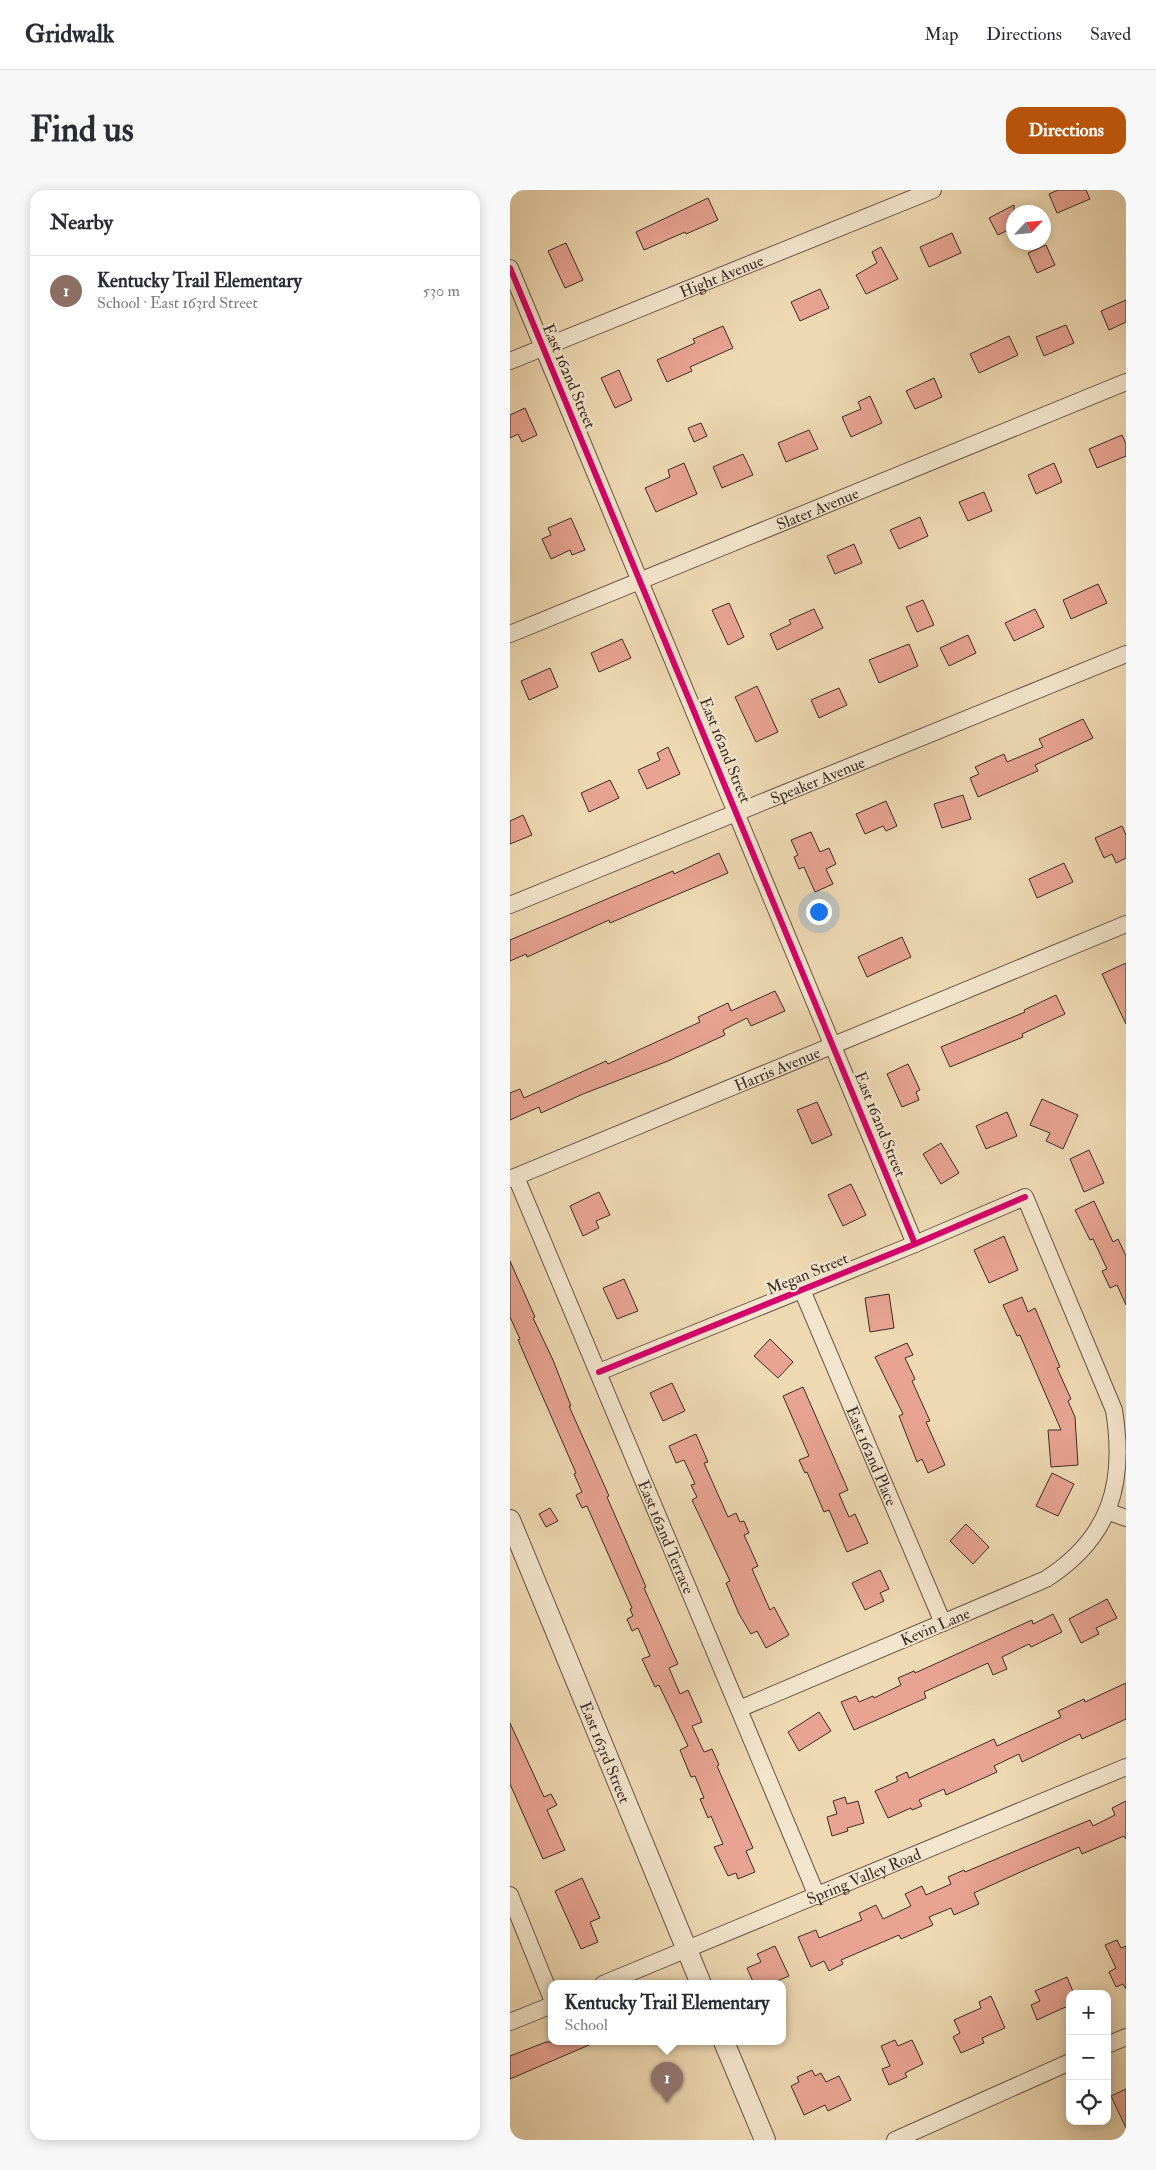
<!DOCTYPE html>
<html lang="en">
<head>
<meta charset="utf-8">
<style>
	:root { --surface:#fff; --page:#f7f7f7; --text:#2b2b33; --muted:#7c7c81; --line:#e1e1e2; --accent:#b45309 }
	body { margin:0; font-family:"IM FELL Double Pica",serif; background:var(--page); color:var(--text) }
	.controls { position:absolute; right:15px; bottom:15px; display:grid; overflow:hidden; border-radius:10px; box-shadow:0 2px 12px #0003 }
	.controls button { width:45px; height:45px; display:grid; place-items:center; padding:0; border:0; border-bottom:1px solid var(--line); background:var(--surface); color:var(--text); font:25px sans-serif }
	.compass { position:absolute; left:496px; top:15px; width:45px; height:45px; border-radius:50%; background:var(--surface); box-shadow:0 2px 12px #0003; rotate:64deg }
	.you { position:absolute; left:308px; top:721px; width:18px; height:18px; margin:-12px; border:4px solid #fff; border-radius:50%; background:#1a73e8; box-shadow:0 0 0 8px #1a73e833 }
	.badge { display:grid; place-items:center; width:32px; height:32px; border-radius:50%; background:var(--accent); color:#fff; font-size:16px; font-weight:700 }
	.pin { position:absolute; translate:-50% -41px; filter:drop-shadow(0 1px 2px #0008) }
	.pin::after { content:''; position:absolute; top:26px; width:18px; height:15px; background:inherit; clip-path:polygon(0 0,100% 0,50% 100%) }
	.popup { position:absolute; left:38px; top:1790px; width:238px; height:65px; box-sizing:border-box; display:grid; place-content:center; border-radius:10px; background:var(--surface); filter:drop-shadow(0 1px 4px #0005); font-size:16px; white-space:nowrap; color:var(--muted) }
	.popup b { font-size:19px; color:var(--text) }
	.popup::after { content:''; position:absolute; left:50%; top:100%; margin-left:-10px; border:10px solid transparent; border-top-color:var(--surface) }
	.list { margin:0; padding:0; list-style:none }
	h2 { display:flex; justify-content:space-between; align-items:center; height:65px; margin:0; padding:0 20px; font-size:21px }
	h2 small { font-size:16px; font-weight:400; color:var(--muted) }
	.list li { display:grid; grid-template-columns:32px 1fr auto; gap:15px; align-items:center; box-sizing:border-box; height:70px; padding:0 20px; border-top:1px solid var(--line) }
	.list b { display:block; font-size:19px; white-space:nowrap }
	.list p { margin:0; font-size:16px; white-space:nowrap; color:var(--muted) }
	.list em { font-size:16px; font-style:normal; color:var(--muted) }
	.icon { flex:none; width:28px; height:28px; fill:none; stroke:currentColor; stroke-width:2; stroke-linecap:round; stroke-linejoin:round }
	.map { position:relative; flex:none; width:616px; height:1950px; overflow:hidden; border-radius:15px }
	header { display:flex; align-items:center; gap:30px; box-sizing:border-box; height:70px; padding:0 25px; background:var(--surface); border-bottom:1px solid var(--line) }
	header strong { font-size:24px }
	nav { display:flex; gap:28px; margin-inline-start:auto; font-size:18px }
	.intro { display:flex; align-items:center; justify-content:space-between; box-sizing:border-box; height:120px; padding:0 30px }
	h1 { margin:0; font-size:35px }
	.button { padding:12px 22px; border-radius:15px; background:var(--accent); color:#fff; font-size:18px; font-weight:700 }
	main { display:flex; gap:30px; padding:0 30px }
	aside { flex:1; background:var(--surface); border-radius:15px; box-shadow:0 2px 12px #0003 }
	.map>svg:first-child { display:block }
	.building { fill:#e8a392; stroke:#3c2b24 }
	.lines { fill:none; stroke-linecap:round; stroke-linejoin:round }
	.minor-casing { stroke:#685648; stroke-width:18 }
	.tertiary-casing { stroke:#685648; stroke-width:22 }
	.minor { stroke:#f4e6ce; stroke-width:16 }
	.tertiary { stroke:#f4e6ce; stroke-width:20 }
	.cycleway-casing { stroke:#f4e6ce; stroke-width:9 }
	.cycleway { stroke:#d6006c; stroke-width:6 }
	.labels { text-anchor:middle; stroke-width:4.5; stroke-linejoin:round; paint-order:stroke }
	.street-label { font-size:16px; fill:#3c2b24; stroke:#f4e6ce }
</style>
</head>
<body>
<header>
<strong>Gridwalk</strong>
<nav><a>Map</a><a>Directions</a><a>Saved</a></nav>
</header>
<div class="intro"><h1>Find us</h1><a class="button">Directions</a></div>
<main>
<aside>
<h2>Nearby<small></small></h2>
<ul class="list">
<li><span class="badge" style="background:#8d6e63">1</span><div><b>Kentucky Trail Elementary</b><p>School · East 163rd Street</p></div><em>530 m</em></li>
</ul>
</aside>
<div class="map">
<svg width="616" height="1950" viewBox="0 0 616 1950">
	<rect width="100%" height="100%" fill="#eed9b3"/>
	<filter id="stains"><feTurbulence type="fractalNoise" baseFrequency=".004" numOctaves="4"/><feColorMatrix values="0 0 0 0 .2 0 0 0 0 .09 0 0 0 0 .02 0 0 0 .5 -.17"/></filter>
	<radialGradient id="worn" r=".72"><stop offset=".6" stop-color="#630" stop-opacity="0"/><stop offset="1" stop-color="#630" stop-opacity=".3"/></radialGradient>
	<!-- building -->
	<path class="building" d="M548,0H576L580,9L547,23L539,4Z
		M198,8L208,30L176,44L175,42L134,60L126,42Z
		M504,15V37L488,45L479,28Z
		M442,43L451,63L419,77L410,57Z
		M56,53L73,90L55,98L38,61Z
		M536,55L545,75L527,83L518,63Z
		M371,57L388,89L356,104L346,85L367,73L362,62Z
		M310,99L319,118L290,131L281,112Z
		M616,110V132L599,140L591,121Z
		M556,135L564,153L534,166L526,147Z
		M213,136L223,158L180,177L182,181L157,192L147,170L185,153L183,149Z
		M499,146L508,165L469,183L460,164Z
		M109,180L122,210L105,218L91,188Z
		M424,188L432,207L405,219L396,201Z
		M360,206L372,233L341,247L332,227L351,219L348,212Z
		M15,218L27,245L12,252L8,244L0,248V225Z
		M191,233L197,246L184,252L178,238Z
		M299,240L308,259L276,272L268,253Z
		M612,245L616,254V266L587,278L579,259Z
		M233,264L243,285L212,298L203,277Z
		M174,273L187,304L146,322L135,298L160,287L158,280Z
		M544,273L552,292L526,304L518,285Z
		M474,302L482,321L458,331L449,312Z
		M410,327L418,346L389,359L380,340Z
		M61,328L75,360L62,365L60,360L41,369L32,349L41,345L38,338Z
		M344,354L352,373L325,384L317,366Z
		M588,394L597,413L561,429L553,410Z
		M413,410L424,435L407,442L396,417Z
		M219,413L234,447L218,455L202,420Z
		M304,419L313,438L267,460L260,444L281,434L279,430Z
		M525,419L534,437L504,451L495,433Z
		M458,445L466,463L439,476L430,458Z
		M112,449L121,468L89,482L81,463Z
		M399,454L408,476L369,493L359,470Z
		M40,478L48,497L19,510L11,491Z
		M247,496L268,542L246,552L225,507Z
		M329,498L337,515L309,528L301,510Z
		M573,529L583,548L525,575L528,581L468,607L460,588L469,584L465,577L494,564L497,572L533,557L529,549Z
		M158,557L170,584L137,599L128,580L150,570L147,563Z
		M100,590L109,608L79,622L71,603Z
		M453,605L461,629L432,638L424,614Z
		M376,611L387,636L376,641L373,636L355,644L346,624Z
		M13,625L22,645L0,654V631Z
		M612,636L616,645V668L606,673L602,664L594,668L585,648Z
		M301,642L310,662L319,658L326,674L316,679L323,694L305,702L294,677L289,679L284,667L288,665L281,650Z
		M209,663L218,683L100,733L99,730L17,767L16,764L0,771V750L163,681L164,684Z
		M554,673L563,692L527,708L519,689Z
		M392,747L401,767L357,787L348,767Z
		M616,773V834L592,784Z
		M265,801L275,821L241,836L237,828L213,840L215,845L158,871L73,904L31,923L29,917L0,930V903L10,899L14,908L96,871L98,874L190,832L188,827L218,813L221,821Z
		M546,805L555,824L512,844L513,847L440,877L431,857L515,822L514,820Z
		M398,874L410,900L406,902L409,910L392,917L377,884Z
		M532,909L568,925L553,959L536,951L540,943L520,935Z
		M307,912L322,945L302,954L287,920Z
		M497,922L507,946L476,959L466,936Z
		M431,953L449,983L431,994L413,964Z
		M579,960L594,993L574,1002L560,969Z
		M341,994L356,1025L333,1036L318,1005Z
		M89,1002L100,1025L86,1031L89,1038L73,1046L60,1016Z
		M584,1011L603,1052L608,1049L616,1066V1115L607,1095L600,1098L592,1081L597,1079L583,1049L580,1050L565,1020Z
		M494,1046L508,1080L479,1093L464,1060Z
		M0,1071L25,1127L23,1128L43,1170L61,1216H59L99,1306L97,1307L136,1397L134,1398L168,1474L159,1478L170,1504L178,1500L192,1532L182,1536L194,1562L202,1559L209,1575L207,1576L243,1658L236,1661L245,1682L228,1689L226,1683L218,1686L204,1657L213,1654L201,1626L198,1628L190,1609L194,1608L185,1586L181,1587L170,1560L178,1556L149,1495L145,1497L132,1469L140,1466L128,1438L122,1441L117,1429L123,1426L120,1419L122,1418L77,1316L72,1318L66,1305L72,1302L64,1284L66,1283L8,1150L10,1149L0,1127Z
		M114,1089L128,1121L107,1129L93,1098Z
		M379,1104L384,1138L360,1142L355,1108Z
		M512,1107L518,1122L525,1118L550,1177L547,1178L561,1209L558,1211L565,1227L568,1275L541,1277L538,1240H551L510,1145L507,1146L493,1115Z
		M260,1149L283,1172L268,1188L244,1166Z
		M397,1153L403,1165L395,1168L405,1189L402,1191L420,1231L416,1232L435,1275L418,1283L412,1269L407,1272L389,1226L393,1224L365,1167Z
		M162,1193L175,1221L153,1231L140,1203Z
		M293,1197L338,1300L329,1304L339,1327L345,1324L358,1353L337,1362L319,1320L314,1322L297,1282L295,1283L289,1270L299,1266L273,1206Z
		M186,1244L198,1272L194,1273L218,1327L226,1323L230,1332L234,1331L239,1343L234,1345L248,1376L242,1379L260,1420L264,1417L279,1445L256,1458L247,1441L241,1444L229,1424L216,1393L220,1391L182,1310L187,1307L181,1295L185,1294L174,1270L166,1273L159,1256Z
		M542,1283L564,1294L548,1326L526,1316Z
		M40,1318L48,1331L36,1337L29,1324Z
		M456,1334L479,1357L463,1374L440,1351Z
		M370,1380L379,1399L370,1403L374,1411L355,1420L342,1393Z
		M597,1409L607,1428L586,1438L589,1444L571,1453L559,1429Z
		M543,1424L552,1442L521,1457L519,1454L492,1467L497,1479L483,1485L478,1473L414,1502L416,1508L344,1540L331,1512L346,1506L349,1512L363,1506L364,1508L391,1495L388,1488L404,1481L405,1483L522,1430L523,1434Z
		M616,1493V1529L572,1549L570,1544L512,1572L509,1564L484,1576L487,1582L436,1605L434,1599L409,1610L412,1616L402,1620L401,1618L378,1628L365,1601L388,1591L386,1587L397,1582L399,1588L484,1549L487,1556L551,1527L548,1521L574,1509L575,1512Z
		M309,1522L321,1541L289,1561L278,1542Z
		M0,1533L34,1607L41,1604L47,1615L37,1620L55,1660L33,1669L0,1594Z
		M335,1607L337,1614L348,1611L354,1633L337,1638L338,1641L322,1646L317,1627L327,1624L323,1611Z
		M616,1611V1649L614,1646L572,1664L569,1657L515,1680L464,1703L469,1714L444,1725L441,1718L419,1727L423,1735L391,1749L389,1745L331,1770L333,1774L319,1781L314,1771L301,1777L288,1747L306,1740L309,1748L352,1730L349,1723L366,1715L373,1729L401,1716L395,1704L412,1696L416,1705L441,1694L438,1687L454,1680L455,1682L580,1630L583,1636L605,1625L602,1618Z
		M72,1688L90,1728L80,1732L88,1752L71,1759L45,1701Z
		M607,1750L611,1758L616,1756V1799L613,1794L606,1797L599,1782L606,1778L595,1755Z
		M265,1756L279,1786L260,1794H244L237,1778L251,1772L247,1764Z
		M557,1787L564,1804H560V1815L527,1830L521,1815L530,1811L525,1801Z
		M481,1806L495,1838L472,1848L474,1853L451,1863L443,1847L450,1843L444,1830L471,1818L469,1812Z
		M385,1850L388,1856L402,1850L413,1874L395,1883L397,1887L379,1895L372,1879L380,1876L371,1856Z
		M36,1852H86L0,1889V1866Z
		M302,1880L305,1886L311,1883L316,1892L329,1886L341,1910L318,1921L315,1915L294,1925L281,1896L289,1892L287,1887Z
		M616,1899V1938L601,1906Z"/>
	<g class="lines">
		<defs>
			<g id="minor">
				<path d="M0,78L405,1054"/>
				<path id="s1" d="M0,171L423,0"/>
				<path id="s2" d="M0,444L616,192"/>
				<path id="s3" d="M0,715L616,464"/>
				<path id="s4" d="M6,987L307,1706"/>
				<path id="s5" d="M0,989L616,734"/>
				<path id="s6" d="M292,1100L433,1433"/>
				<path d="M89,1182L405,1054L515,1007L604,1220C616,1294 600,1348 536,1389L229,1519"/>
				<path d="M599,1322L616,1328"/>
				<path d="M0,1705L42,1809"/>
				<path id="s7" d="M93,1794L616,1577"/>
				<path d="M0,1832L42,1815"/>
				<path d="M597,1855L616,1847"/>
				<path d="M385,1950L560,1872"/>
			</g>
			<g id="tertiary">
				<path id="s8" d="M0,1330L191,1794"/>
				<path d="M214,1852L255,1950"/>
			</g>
		</defs>
		<!-- minor casing -->
		<use href="#minor" class="minor-casing"/>
		<!-- tertiary casing -->
		<use href="#tertiary" class="tertiary-casing"/>
		<!-- minor -->
		<use href="#minor" class="minor"/>
		<!-- tertiary -->
		<use href="#tertiary" class="tertiary"/>
		<defs>
			<path id="cycleway" d="M0,78L405,1054
				M89,1182L405,1054L515,1007"/>
		</defs>
		<!-- cycleway casing -->
		<use href="#cycleway" class="cycleway-casing"/>
		<!-- cycleway -->
		<use href="#cycleway" class="cycleway"/>
	</g>
	<g class="labels">
		<!-- street labels -->
		<g class="street-label">
			<text dy="6" stroke="none"><textPath href="#s1" startOffset="228">Hight Avenue</textPath></text>
			<text transform="translate(60 186) rotate(67)" y="6">East 162nd Street</text>
			<text dy="6" stroke="none"><textPath href="#s2" startOffset="332">Slater Avenue</textPath></text>
			<text transform="translate(216 560) rotate(68)" y="6">East 162nd Street</text>
			<text dy="6" stroke="none"><textPath href="#s3" startOffset="332">Speaker Avenue</textPath></text>
			<text dy="6" stroke="none"><textPath href="#s5" startOffset="289">Harris Avenue</textPath></text>
			<text transform="translate(371 934) rotate(68)" y="6">East 162nd Street</text>
			<text transform="translate(297 1083) rotate(-22)" y="6">Megan Street</text>
			<text dy="6" stroke="none"><textPath href="#s6" startOffset="180">East 162nd Place</textPath></text>
			<text dy="6" stroke="none"><textPath href="#s4" startOffset="390">East 162nd Terrace</textPath></text>
			<text transform="translate(425 1436) rotate(-23)" y="6">Kevin Lane</text>
			<text dy="6" stroke="none"><textPath href="#s8" startOffset="251">East 163rd Street</textPath></text>
			<text dy="6" stroke="none"><textPath href="#s7" startOffset="282">Spring Valley Road</textPath></text>
		</g>
	</g>
	<rect width="100%" height="100%" filter="url(#stains)"/>
	<rect width="100%" height="100%" fill="url(#worn)"/>
</svg>
<div class="controls">
<button>+</button>
<button>−</button>
<button><svg class="icon" aria-label="locate" viewBox="0 0 24 24"><circle cx="12" cy="12" r="6"/><path d="M12 2v4M12 18v4M2 12h4M18 12h4"/></svg></button>
</div>
<svg class="compass" viewBox="-18 -18 36 36"><path d="M0-13l5 13h-10z" fill="#e53935"/><path d="M0 13l5-13h-10z" fill="#7c7c81"/></svg>
<div class="you"></div>
<div class="pin badge" style="left:157px;top:1913px;background:#8d6e63">1</div>
<div class="popup"><b>Kentucky Trail Elementary</b>School</div>
</div>
</main>
</body>
</html>
